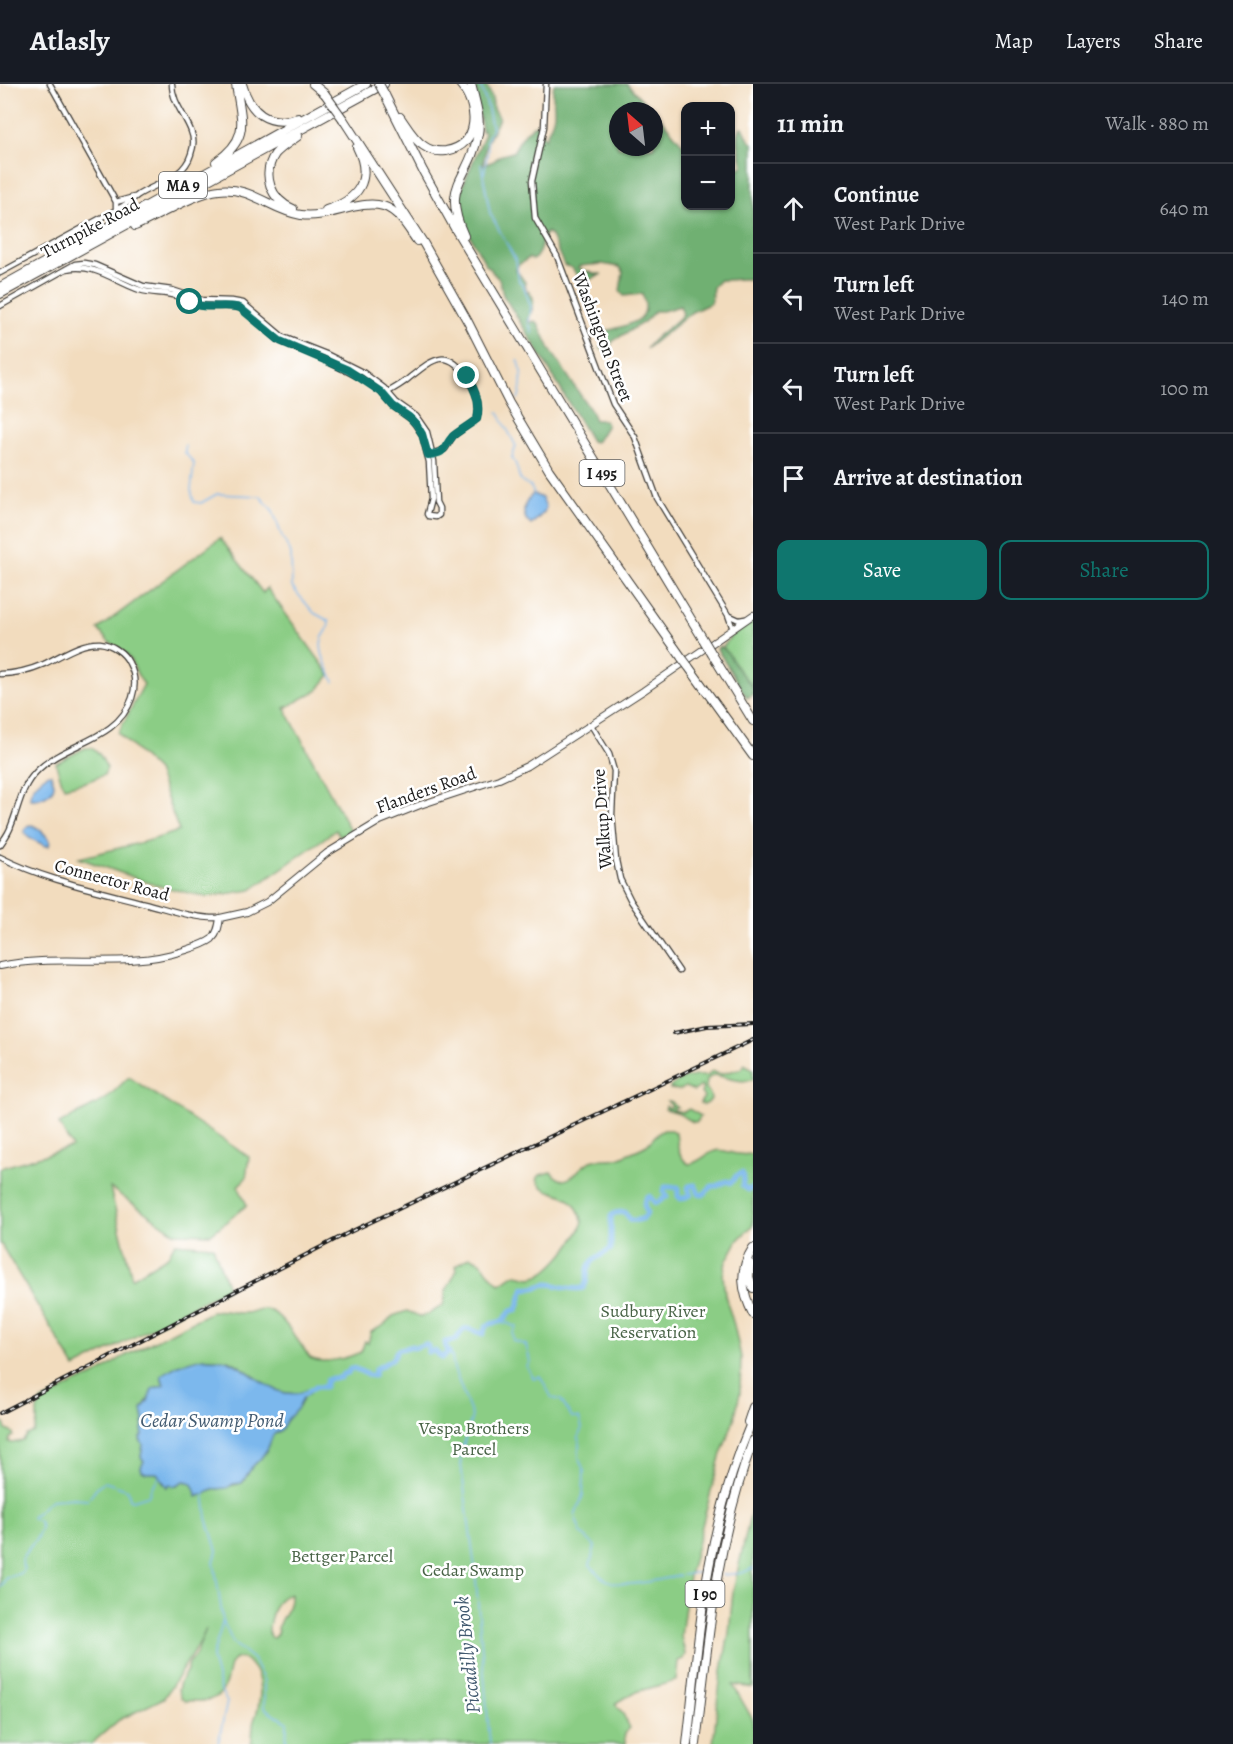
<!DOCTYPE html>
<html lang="en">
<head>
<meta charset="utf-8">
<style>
	:root { --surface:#171b24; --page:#242831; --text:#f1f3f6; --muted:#9ea1a6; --line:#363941; --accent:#0f766e }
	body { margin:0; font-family:Alegreya,serif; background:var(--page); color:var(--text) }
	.controls { position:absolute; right:18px; top:18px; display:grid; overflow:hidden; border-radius:12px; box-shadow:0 2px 4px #0004 }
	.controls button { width:54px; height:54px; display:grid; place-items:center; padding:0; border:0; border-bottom:2px solid var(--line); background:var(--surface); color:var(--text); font:30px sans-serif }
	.compass { position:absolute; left:609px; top:18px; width:54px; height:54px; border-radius:50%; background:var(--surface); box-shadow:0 2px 4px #0004; rotate:332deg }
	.stop { position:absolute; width:18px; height:18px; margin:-14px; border:4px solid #0f766e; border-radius:50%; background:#fff }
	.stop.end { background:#0f766e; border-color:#fff; box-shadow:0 2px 6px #0008 }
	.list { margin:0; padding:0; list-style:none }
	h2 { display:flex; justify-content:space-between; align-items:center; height:78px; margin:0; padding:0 24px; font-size:26px }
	h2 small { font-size:20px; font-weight:400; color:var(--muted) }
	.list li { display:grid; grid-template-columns:39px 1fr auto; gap:18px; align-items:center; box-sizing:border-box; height:90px; padding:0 24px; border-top:2px solid var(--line) }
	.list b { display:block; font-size:22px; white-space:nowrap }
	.list p { margin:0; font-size:20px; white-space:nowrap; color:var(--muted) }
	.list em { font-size:20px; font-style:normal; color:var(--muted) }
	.actions { display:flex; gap:12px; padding:18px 24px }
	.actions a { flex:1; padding:14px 0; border:2px solid var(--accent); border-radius:12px; text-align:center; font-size:21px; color:var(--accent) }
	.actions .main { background:var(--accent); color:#fff }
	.icon { flex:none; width:33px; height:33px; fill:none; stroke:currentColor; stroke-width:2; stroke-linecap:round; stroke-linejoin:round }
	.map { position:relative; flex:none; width:753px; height:1660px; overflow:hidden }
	header { display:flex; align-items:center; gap:36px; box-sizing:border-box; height:84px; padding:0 30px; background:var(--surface); border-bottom:2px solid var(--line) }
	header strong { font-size:28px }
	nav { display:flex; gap:33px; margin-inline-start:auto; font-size:21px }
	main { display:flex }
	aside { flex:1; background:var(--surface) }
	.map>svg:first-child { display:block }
	.green { fill:#8bcd85; stroke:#547450; stroke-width:1.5; fill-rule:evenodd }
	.forest { fill:#70b072; stroke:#466647; stroke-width:1.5 }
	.water { fill:#7bb8ed; stroke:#4c6a84; stroke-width:1.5 }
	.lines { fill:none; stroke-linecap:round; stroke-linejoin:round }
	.stream { stroke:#7bb8ed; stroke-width:1.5 }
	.river { stroke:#7bb8ed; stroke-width:5 }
	.minor-casing { stroke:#3c3934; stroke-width:7 }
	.major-casing { stroke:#3c3934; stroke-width:8 }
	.highway-casing { stroke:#3c3934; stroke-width:10 }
	.minor { stroke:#fff; stroke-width:4.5 }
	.major { stroke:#fff; stroke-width:6 }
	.highway { stroke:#fff; stroke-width:8 }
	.rail-casing { stroke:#1c1c1c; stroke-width:4 }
	.rail { stroke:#fff; stroke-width:1.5; stroke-dasharray:4.5; stroke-linecap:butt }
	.highway-bridge-casing { stroke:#3c3934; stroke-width:10; stroke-linecap:butt }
	.highway-bridge { stroke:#fff; stroke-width:8 }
	.route { stroke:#0f766e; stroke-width:8 }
	.labels { text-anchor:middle; stroke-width:5; stroke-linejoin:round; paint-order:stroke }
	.shield { fill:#fff; stroke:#606060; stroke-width:1.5 }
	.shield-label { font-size:16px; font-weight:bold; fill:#1c1c1c }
	.street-label { font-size:18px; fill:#1c1c1c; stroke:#fff }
	.park-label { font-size:18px; fill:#486346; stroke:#fff }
	.water-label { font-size:20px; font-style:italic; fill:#425a70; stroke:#fff }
</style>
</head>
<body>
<header>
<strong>Atlasly</strong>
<nav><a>Map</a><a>Layers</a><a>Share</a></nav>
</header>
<main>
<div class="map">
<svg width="753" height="1660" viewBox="0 0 753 1660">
	<rect width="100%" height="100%" fill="#fff"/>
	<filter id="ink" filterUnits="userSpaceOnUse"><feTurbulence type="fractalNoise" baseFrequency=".0167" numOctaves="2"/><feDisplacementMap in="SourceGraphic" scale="12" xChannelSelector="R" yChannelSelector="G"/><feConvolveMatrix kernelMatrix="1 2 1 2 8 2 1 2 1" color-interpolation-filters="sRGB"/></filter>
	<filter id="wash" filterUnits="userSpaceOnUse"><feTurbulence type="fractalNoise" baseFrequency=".008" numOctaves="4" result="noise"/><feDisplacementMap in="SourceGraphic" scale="24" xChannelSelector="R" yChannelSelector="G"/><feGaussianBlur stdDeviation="1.35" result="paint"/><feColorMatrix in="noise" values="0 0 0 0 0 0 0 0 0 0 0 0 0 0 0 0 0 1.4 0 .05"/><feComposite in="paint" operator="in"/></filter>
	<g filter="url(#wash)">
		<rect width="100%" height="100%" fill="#f2dcbe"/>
		<!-- green -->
		<path class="green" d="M220,454L263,509L267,504L330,591L318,606L285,624L351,748L340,752L336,746L251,806L206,813L155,801L79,774L151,756L179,747L157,687L118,649L144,600C135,590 135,581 127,571C122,564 113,562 108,557C104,553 101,549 98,545Z
			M753,537V603L738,586L723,563L730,553Z
			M85,664H92L100,671L107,684L104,691L86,698L64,703L57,684L56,679Z
			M744,980L753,985V996C735,999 730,993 713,991L707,996L706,1004L710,1010L711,1015L708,1019L704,1021L700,1019L704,1013L701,1009L703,1003L701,1002L694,1007L685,1003L679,1006L670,1005V1003C682,993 692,991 707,992L712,987C725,994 729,985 741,985Z
			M129,993L249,1073L246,1094L238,1102L247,1121L211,1150L175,1149L110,1104L132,1194L168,1172L175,1159L213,1162L228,1204L75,1284L0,1159V1084L72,1063L59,1040L106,1015Z
			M667,1017H670L677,1023H675L673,1026L683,1028L689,1025L701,1032L697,1038H693L676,1028L665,1025L666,1022L670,1024L672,1022Z
			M664,1046H671L676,1050C678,1061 677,1073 689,1080C699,1079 705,1070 715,1067C723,1064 730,1070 738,1070C743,1071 748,1070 753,1070V1141L738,1156L726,1178L723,1191L725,1211L734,1241L741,1273L740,1309L734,1336L720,1373L689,1492L681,1552L685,1570L683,1575L678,1577L676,1597L635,1608L615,1620L622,1628L630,1644C624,1649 623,1653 626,1660H251C253,1653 252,1648 253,1642C253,1637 256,1632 257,1628C261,1612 262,1592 250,1580C247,1576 243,1573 238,1574C221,1578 236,1609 208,1616C201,1618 192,1616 185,1617L181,1614L178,1606L180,1598L187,1586L189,1579L196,1570L206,1545L200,1558L164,1614L119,1636L91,1660H0V1338H4L6,1346L13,1349V1352L10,1354L9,1358L12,1359L23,1357L27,1351L34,1348L37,1339V1326L41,1317L58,1309L73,1300L96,1291L121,1274L213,1227C224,1225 234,1230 245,1229C251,1229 257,1225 263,1225C280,1224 300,1261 310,1274C323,1281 348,1274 361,1268L365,1257L368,1259L371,1248L384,1241L393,1232L407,1227L422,1233L443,1222L446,1207L457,1186L456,1181L470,1173C485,1176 488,1193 500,1200C506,1198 510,1191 516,1191C523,1191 528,1196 535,1193C552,1188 577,1155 583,1138C580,1129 574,1117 566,1113C555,1107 542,1109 537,1095L540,1091L551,1088C568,1108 576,1084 589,1078C599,1073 611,1077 621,1073C627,1070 642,1064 647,1061C653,1055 656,1049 664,1046ZM203,1274C212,1277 222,1273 231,1277C255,1289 279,1320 307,1306L310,1309L303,1314L299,1323L292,1328L280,1347L272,1351L268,1364L261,1374L252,1383L242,1399C227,1403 213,1405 199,1412C194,1405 195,1399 184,1397L175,1402L169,1401L167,1403L157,1389H148L141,1384L144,1377L141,1373L143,1361L140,1356L143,1351L142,1346L144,1336L142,1325L156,1303H161L164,1301L162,1296L164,1289L181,1280ZM290,1510C291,1525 283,1529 279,1540C277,1547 279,1549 273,1554L270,1553C266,1541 275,1511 290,1510Z
			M753,1419V1604L733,1601L753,1636V1660H713L720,1597L729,1549L733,1507Z"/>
		<!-- forest -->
		<path class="forest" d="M474,0L486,1C491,9 494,16 493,25L499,33L497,39L486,61L483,81L494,77L499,72L513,68C519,58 527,42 540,39L541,48L545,55C548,46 553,39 554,30C555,18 551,13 554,0H627L653,27H618V63H654V28L665,39L685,63L686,122H730L731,89L743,82C741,69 734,56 741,43H743L749,56L753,59V196C742,193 732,197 720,196L713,203L711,219L692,228L646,265C654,251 672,244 683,230L680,222L663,227H655L644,238L613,257L611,261L604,265H600V263L604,260V255L602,252L605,248C625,240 655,240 642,210L624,212L620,207L623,188L620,183L602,180L580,182L578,184L594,190H602L583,199L572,184L564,181L551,152L547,148C539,156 544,167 533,176L529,174L518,181L516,186L525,198L526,206C539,213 532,226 528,237L530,239L534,237L538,239L550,265L591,327L595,336H605L607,341L597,357L595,358L591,357L537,265L503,211L499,195L493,189L490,184L486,181L468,148L461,128L459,117L461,106L485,49L482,47Z
			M719,562C729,566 731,576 737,584C742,591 748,597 753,603V610L747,614L717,565Z"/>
		<!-- water -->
		<path class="water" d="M533,410L542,414L546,423L544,428L531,441C520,432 523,419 533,410Z
			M48,690H51C51,692 54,698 54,700C54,711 38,716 30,715C29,704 39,696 48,690Z
			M32,741C39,744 46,751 50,757L49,762H46L29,754L24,747L28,742Z
			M203,1274C212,1277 222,1273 231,1278C257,1290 278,1320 308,1306L310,1307L303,1314L297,1325L286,1337L281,1346L273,1351L268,1364L261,1374L252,1383L242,1399L233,1400L227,1404L215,1405L197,1413C194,1406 195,1398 184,1397L175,1402L169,1401L167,1403L157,1389H146L142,1387L141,1383L144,1377L141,1373L143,1361L140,1355L143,1351L142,1346L144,1336L142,1325L148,1317L152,1305L164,1301L161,1291L178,1281Z"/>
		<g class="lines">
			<!-- stream -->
			<path class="stream" d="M480,0L487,21L492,44L487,56L488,66L484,89
				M481,80L490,129L516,177L519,197L524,203L531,223L529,239L532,249
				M518,276C523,285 522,306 518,315
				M498,328L516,362L512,374C522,386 513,396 531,403L534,410
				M185,361V369L194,379L191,406L194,418L201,419L217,410L260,412L273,427L281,450L291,470L292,503L314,529L329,537C329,548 325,547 322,555C318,569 329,585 334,598
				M502,1237L504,1240L507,1239L513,1242H517L513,1249L514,1257L526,1261L530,1277L527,1283L534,1295L540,1292L552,1314L561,1316L572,1334H579L582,1344L579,1351V1374L584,1387L583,1411L575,1432L581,1449L595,1462L590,1481C594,1485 598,1491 603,1494C624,1510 677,1489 704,1488
				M449,1269L452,1273L454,1285L472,1332L460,1373L475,1485L490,1660
				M204,1408L207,1434L217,1467L214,1478L223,1537L233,1559L253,1575L264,1597V1624L287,1638L286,1660
				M722,1491L742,1489L753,1484
				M0,1504L6,1494L21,1489L24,1485C18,1472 27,1468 34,1458C38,1454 39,1449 41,1444L39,1437L32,1434L34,1431L51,1416L74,1414L88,1415C96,1409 93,1402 105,1398L128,1406L130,1415L133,1416L149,1411L151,1404L159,1393
				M218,1660L227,1618L220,1605L212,1574L223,1537"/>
			<!-- river -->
			<path class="river" d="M304,1310L315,1303H325L327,1296L332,1294H340L343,1290L348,1289L350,1284C359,1284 366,1292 374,1292L375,1285C378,1284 391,1276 392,1275C395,1272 395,1268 398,1266C401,1264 408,1264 412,1262L414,1264L425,1260L428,1262V1268L435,1267L442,1274L449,1268L446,1263L445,1258L456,1256C465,1239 468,1245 483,1250L486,1242C498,1235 500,1244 510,1227L517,1226L524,1204C535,1207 539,1200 548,1200C560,1201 571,1207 583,1204C589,1197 586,1192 588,1185C591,1174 603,1171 611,1165V1132L615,1129L625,1128L630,1136C636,1137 645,1136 647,1129L644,1120L647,1113L649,1112L655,1119H657L667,1112L663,1107L665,1103H678V1112L681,1115L691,1111L688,1104L689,1102L695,1101L699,1110L703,1111L712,1102H717L727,1097L731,1099L736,1092L742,1089L744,1093L742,1102L749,1106L753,1103"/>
		</g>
	</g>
	<g filter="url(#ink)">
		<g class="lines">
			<defs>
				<path id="minor" d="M50,0L116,118V126
					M546,0L544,43L532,97L535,134L557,172L613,320L635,353L657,414L728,531L733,545
					M116,118L134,113
					M0,189L123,122C128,119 133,115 138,111C157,99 184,94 191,70C194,62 194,54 191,47C185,31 172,18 172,0
					M0,222L66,185L75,180L84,179L95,181L143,202L172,206L202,216L232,217L243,219L283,253L326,270L364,289L384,304L396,318L416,332L427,348L434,377L436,418L439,424V431L436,433L428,432L427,430L431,415L429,378L422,350L412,336L393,322L381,308L361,294L323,275L280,257L243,225C229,219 213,224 198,221C190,219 184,214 176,212C164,208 152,210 140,206C113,197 96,179 66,185
					M388,308C395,304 402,300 408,295C432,276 447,261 468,295C476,307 481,320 477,335L453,352L445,365L432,370
					M728,531L739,536L745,535
					M0,590C15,590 30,586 44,580C61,572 81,558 100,559C111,560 124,568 129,579C135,590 136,602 132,614C117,658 64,658 36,688C21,703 19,723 11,742C9,749 4,755 0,761
					M591,641L609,670L614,687L612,730L616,776L620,795L631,817L679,887
					M0,773C45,796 95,806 144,819C168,825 194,835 220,834"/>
				<path id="major" d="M0,882C60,869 123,886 183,867C192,864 204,861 212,855C218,849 219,841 220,834L247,828L267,818L327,769L380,737L420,721L499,695L527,682L643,607L753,531"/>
				<path id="highway" d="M242,0C250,29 268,43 298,34
					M313,0L325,10
					M385,11L423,87L457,148L703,555
					M400,33C407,43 414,56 424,62C431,67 438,68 446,67C481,61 479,21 460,0
					M343,35L424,160L468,238L509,319L549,386L682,574
					M216,78C251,53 241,37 236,0
					M293,125C271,116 261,91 275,70C281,63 290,58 298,52
					M326,126C359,116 373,95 357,63
					M135,142C158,132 197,108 219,106C251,102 272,127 301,131C328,135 359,115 383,122C399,127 408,144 417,157
					M464,152C440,99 470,96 478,50C481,33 475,17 471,0
					M0,203L366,0
					M0,210L384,0
					M712,570L753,637
					M688,582L753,672
					M753,1164C738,1187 742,1208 753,1230
					M750,1180L749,1193L753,1204
					M748,1338L753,1323
					M687,1660C694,1601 698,1541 709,1483C718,1432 733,1381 753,1334
					M696,1660C708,1557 716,1455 753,1357"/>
			</defs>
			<!-- minor casing -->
			<use href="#minor" class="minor-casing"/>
			<!-- major casing -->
			<use href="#major" class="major-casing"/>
			<!-- highway casing -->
			<use href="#highway" class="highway-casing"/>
			<!-- minor -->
			<use href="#minor" class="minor"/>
			<!-- major -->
			<use href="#major" class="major"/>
			<!-- highway -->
			<use href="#highway" class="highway"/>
			<defs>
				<path id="rail" d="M674,949L707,942L753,940
					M0,1329L350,1148L753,956"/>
			</defs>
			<!-- rail casing -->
			<use href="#rail" class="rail-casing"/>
			<!-- rail -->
			<use href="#rail" class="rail"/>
			<defs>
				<path id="highway-bridge" d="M379,0L385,11
					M325,10L343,35
					M703,555L712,570
					M682,574L688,582"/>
			</defs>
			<!-- highway-bridge casing -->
			<use href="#highway-bridge" class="highway-bridge-casing"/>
			<!-- highway-bridge -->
			<use href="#highway-bridge" class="highway-bridge"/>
		</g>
	</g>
	<g class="lines" filter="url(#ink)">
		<!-- route -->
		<path class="route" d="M190,218C205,227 224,219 240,224L280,257L348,286L381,308L393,322L409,333L416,340L422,350L428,371C448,369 442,364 453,352C457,348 471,340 477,335C481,319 475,306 467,292"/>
	</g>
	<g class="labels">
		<!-- shield labels -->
		<g class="shield">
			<rect x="159" y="88" width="48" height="26" rx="4.5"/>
			<rect x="579.5" y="376" width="45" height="26" rx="4.5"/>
			<rect x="685.5" y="1497" width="39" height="26" rx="4.5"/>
		</g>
		<g class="shield-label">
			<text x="183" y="107">MA 9</text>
			<text x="602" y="395">I 495</text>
			<text x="705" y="1516">I 90</text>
		</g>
		<!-- street labels -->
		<g class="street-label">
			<text transform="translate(90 144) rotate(-28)" y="6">Turnpike Road</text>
			<text transform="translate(603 253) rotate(69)" y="6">Washington Street</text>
			<text transform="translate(426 706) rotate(-20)" y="6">Flanders Road</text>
			<text transform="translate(602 735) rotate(-94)" y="6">Walkup Drive</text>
			<text transform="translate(112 796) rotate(15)" y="6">Connector Road</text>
		</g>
		<!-- park labels -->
		<g class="park-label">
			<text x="653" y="1233">Sudbury River<tspan x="653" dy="21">Reservation</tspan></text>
			<text x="474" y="1350">Vespa Brothers<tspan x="474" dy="21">Parcel</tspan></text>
			<text x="342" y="1478">Bettger Parcel</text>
			<text x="473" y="1492">Cedar Swamp</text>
		</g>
		<!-- water labels -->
		<g class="water-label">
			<text x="212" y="1343">Cedar Swamp Pond</text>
			<text transform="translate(467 1571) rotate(-96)" y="7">Piccadilly Brook</text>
		</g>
	</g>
</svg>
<div class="controls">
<button>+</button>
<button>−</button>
</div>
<svg class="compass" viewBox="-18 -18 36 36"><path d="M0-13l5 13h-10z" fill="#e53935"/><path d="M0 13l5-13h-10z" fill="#9ea1a6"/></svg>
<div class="stop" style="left:190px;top:218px"></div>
<div class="stop end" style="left:467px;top:292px"></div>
</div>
<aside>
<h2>11 min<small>Walk · 880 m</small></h2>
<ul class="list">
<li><svg class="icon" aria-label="ahead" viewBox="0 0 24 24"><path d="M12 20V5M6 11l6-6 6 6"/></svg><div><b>Continue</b><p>West Park Drive</p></div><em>640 m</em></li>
<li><svg class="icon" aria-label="left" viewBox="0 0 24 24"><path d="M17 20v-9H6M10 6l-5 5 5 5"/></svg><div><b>Turn left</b><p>West Park Drive</p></div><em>140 m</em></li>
<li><svg class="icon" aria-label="left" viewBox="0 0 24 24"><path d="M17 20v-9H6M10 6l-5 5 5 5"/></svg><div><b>Turn left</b><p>West Park Drive</p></div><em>100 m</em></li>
<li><svg class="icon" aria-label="arrive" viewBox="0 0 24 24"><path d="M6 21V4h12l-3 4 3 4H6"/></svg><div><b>Arrive at destination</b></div></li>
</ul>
<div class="actions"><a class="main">Save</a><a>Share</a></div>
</aside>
</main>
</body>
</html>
